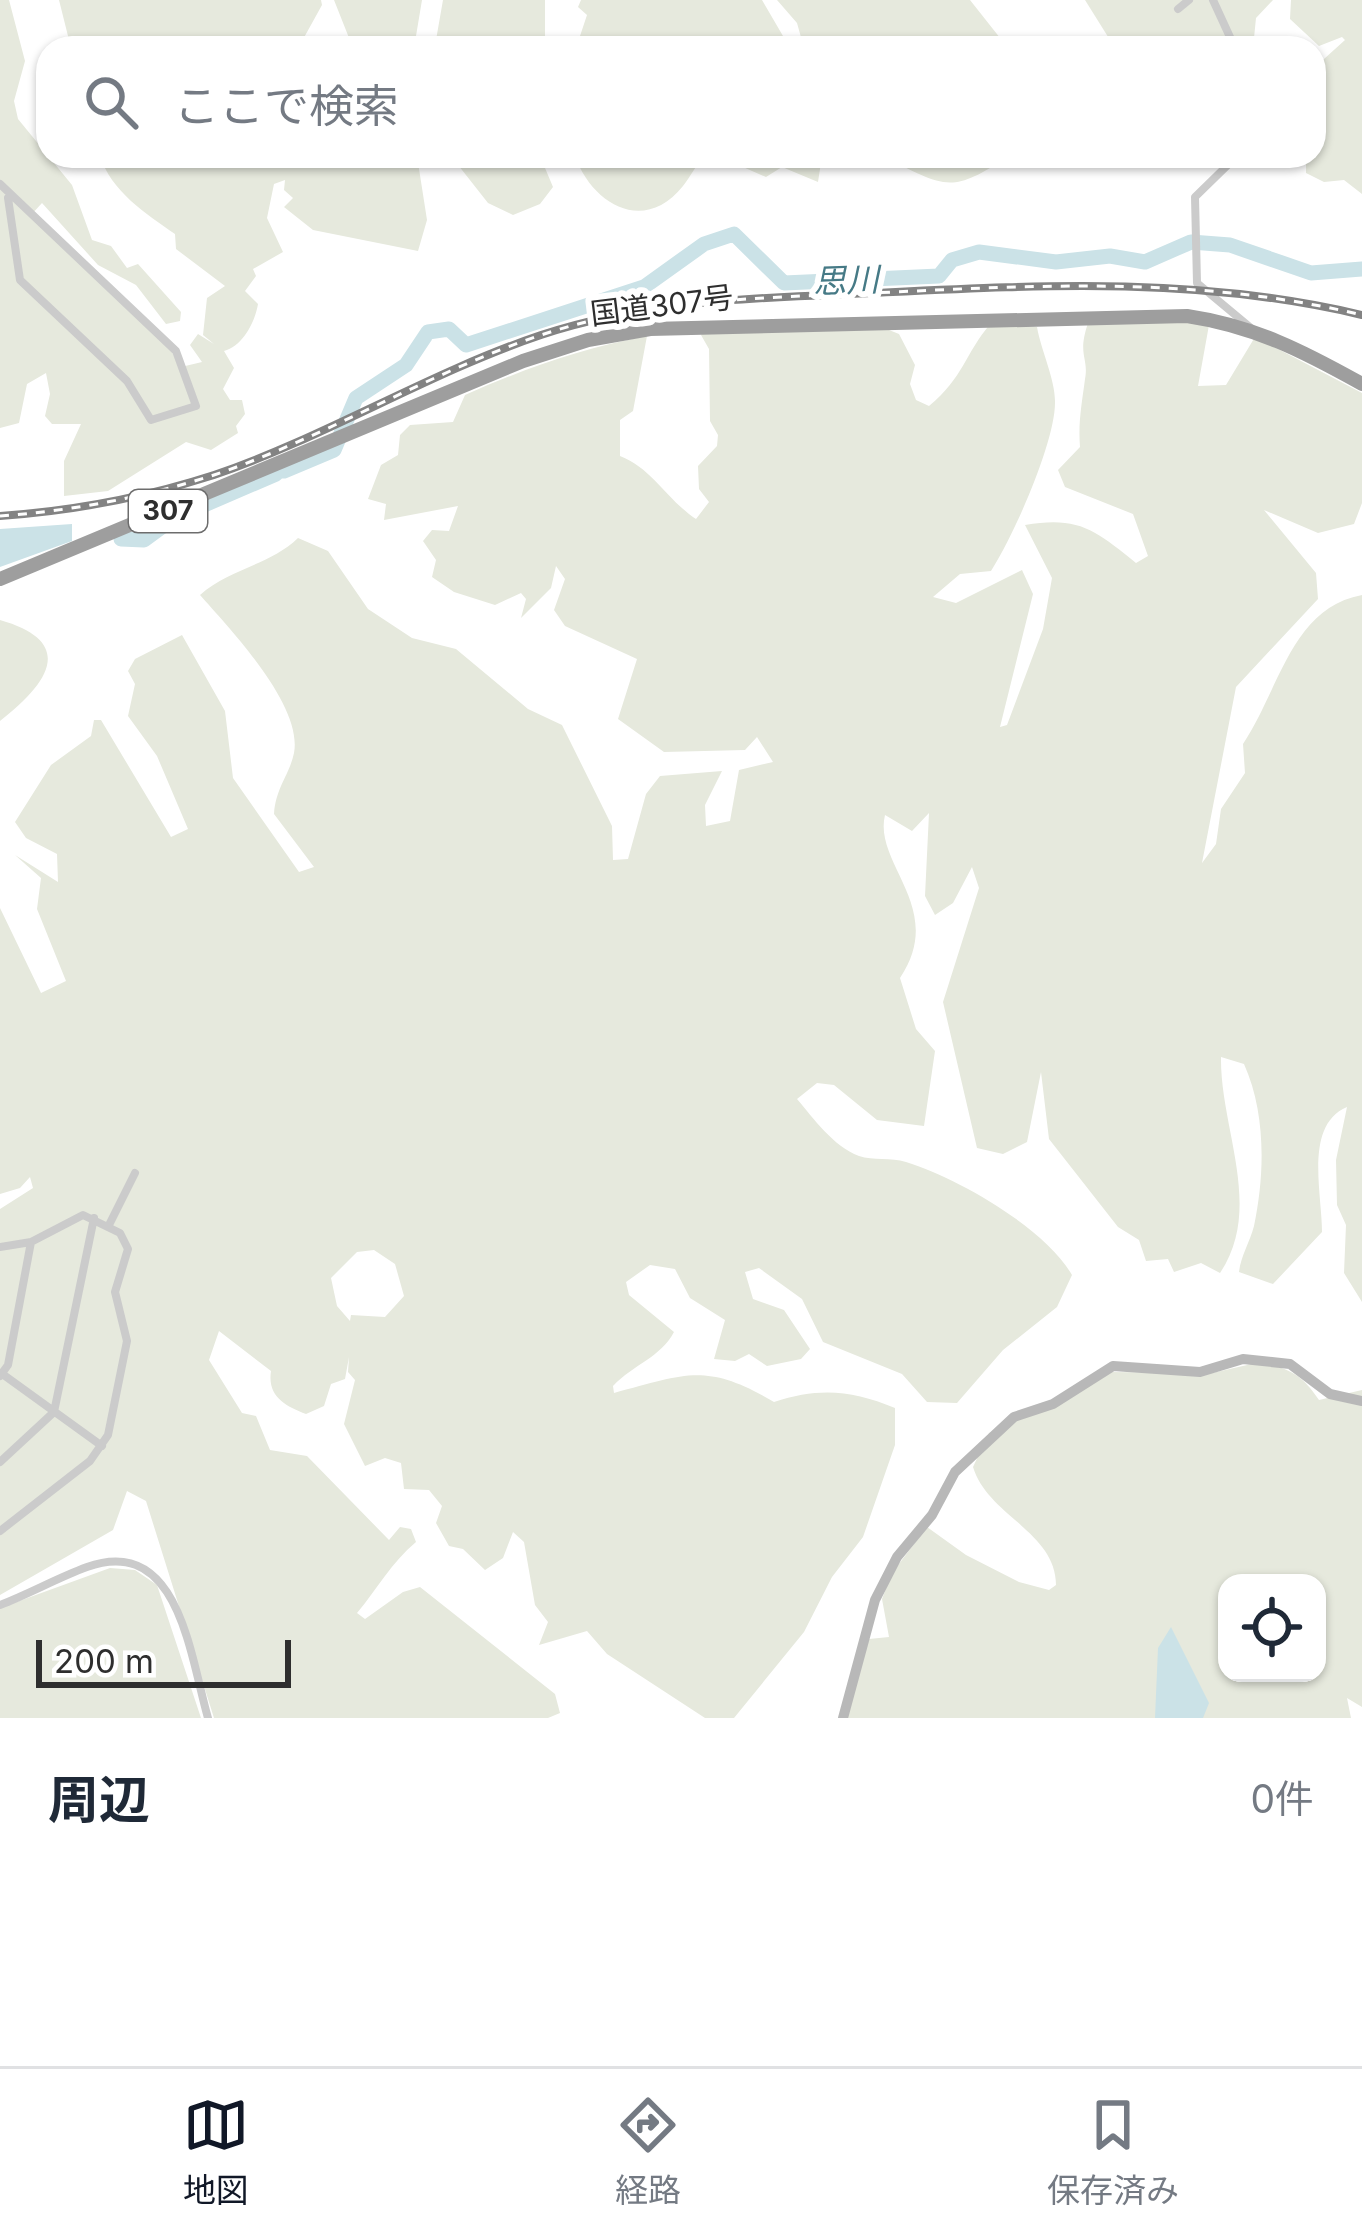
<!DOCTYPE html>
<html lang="ja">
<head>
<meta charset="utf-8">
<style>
	:root { --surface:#fff; --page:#f2f2f3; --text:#1f2937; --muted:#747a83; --line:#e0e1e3; --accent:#111827 }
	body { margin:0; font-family:Inter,"Noto Sans JP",sans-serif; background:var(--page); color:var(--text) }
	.controls { position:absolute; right:36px; bottom:36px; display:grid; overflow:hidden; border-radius:24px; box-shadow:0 3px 9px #0004 }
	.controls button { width:108px; height:108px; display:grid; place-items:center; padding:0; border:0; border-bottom:3px solid var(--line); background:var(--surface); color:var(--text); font:60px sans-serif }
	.scale { position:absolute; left:36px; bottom:30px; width:255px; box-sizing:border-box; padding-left:12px; border:6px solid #2e2e2e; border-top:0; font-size:33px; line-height:42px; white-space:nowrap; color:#2e2e2e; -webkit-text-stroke:9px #fff; paint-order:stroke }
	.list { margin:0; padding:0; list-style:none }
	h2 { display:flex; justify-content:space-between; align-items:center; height:156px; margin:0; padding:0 48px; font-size:51px }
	h2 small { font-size:39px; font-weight:400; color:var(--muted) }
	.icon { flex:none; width:66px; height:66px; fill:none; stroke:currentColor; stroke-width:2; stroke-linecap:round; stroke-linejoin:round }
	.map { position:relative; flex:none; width:1362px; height:1718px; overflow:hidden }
	.search { position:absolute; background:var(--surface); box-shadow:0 3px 9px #0004; left:36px; right:36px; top:36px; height:132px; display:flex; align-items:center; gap:30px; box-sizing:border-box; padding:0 42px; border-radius:36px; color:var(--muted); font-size:45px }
	.sheet { height:348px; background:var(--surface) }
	nav { display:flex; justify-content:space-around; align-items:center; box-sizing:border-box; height:168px; border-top:3px solid var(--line); background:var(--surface); font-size:33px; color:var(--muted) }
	nav a { display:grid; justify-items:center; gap:6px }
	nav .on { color:var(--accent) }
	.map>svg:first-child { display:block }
	.green { fill:#e6e9dd; fill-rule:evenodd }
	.water { fill:#cbe2e7 }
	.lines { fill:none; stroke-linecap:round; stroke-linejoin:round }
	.river { stroke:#cbe2e7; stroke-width:15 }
	.minor { stroke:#cbcbcb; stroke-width:8 }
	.secondary { stroke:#b8b8b8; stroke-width:10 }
	.trunk { stroke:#9e9e9e; stroke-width:14 }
	.rail-casing { stroke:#838383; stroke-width:8 }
	.rail { stroke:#fff; stroke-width:3; stroke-dasharray:9; stroke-linecap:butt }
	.labels { text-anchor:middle; stroke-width:12; stroke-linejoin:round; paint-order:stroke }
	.shield { fill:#fff; stroke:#6d6d6d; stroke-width:3 }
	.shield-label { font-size:27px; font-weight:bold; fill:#2e2e2e }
	.street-label { font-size:30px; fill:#2e2e2e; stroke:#fff }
	.water-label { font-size:33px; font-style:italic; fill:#467a86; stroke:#fff }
</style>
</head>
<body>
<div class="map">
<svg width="1362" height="1718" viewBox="0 0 1362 1718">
	<rect width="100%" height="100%" fill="#fff"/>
	<!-- green -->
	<path class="green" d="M0,0H9L25,61L14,101L18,119L72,185L92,240L111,246L127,268L138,264L181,312L180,321L166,324L136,285L98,265L42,203L31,215L170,349L181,367L202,362L190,345L198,334L214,344L203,335L207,298L225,286L176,249L175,234C146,214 111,191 100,156H417L427,220L418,251L313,230L284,207L293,198L284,190L285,180L274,184L267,218L283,252L253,269L256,276L245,291L258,304C255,322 243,346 224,351L234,368L223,389L230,400H242L245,414L236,426L238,433L211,450L186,442L108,491L64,496V461L81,424H52L45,416L50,394L46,373L27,384L19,423L0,428Z
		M59,0H321L322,5L301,43L306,48H71Z
		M334,0H422L414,48H353Z
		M443,0H545V48H427L436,40Z
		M581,0H762L790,48H576L587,15L578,7Z
		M777,0H970L1008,48H804L797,23Z
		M1085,0H1273L1256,18L1253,48H1115Z
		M1291,0H1362V194L1344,180L1324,182L1306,173V156H1314V68L1345,40L1342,37L1319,46L1290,19Z
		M451,156H540L553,187L540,204L513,215L488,203Z
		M575,156H705C695,166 691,176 683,186C644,235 592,204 575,156Z
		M718,156H822L818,182L782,167L766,177Z
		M881,156H1008C948,198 943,184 881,156Z
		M1165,320L1209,325L1198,386L1226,385L1255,337L1362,393V503L1354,524L1318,533L1264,510L1316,573L1318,599L1236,687L1202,863L1216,844L1221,809L1245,773L1243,744C1279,691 1291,608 1362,595V1302L1344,1273L1346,1225L1337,1205L1336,1160L1347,1107C1304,1125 1322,1193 1322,1232L1273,1284L1239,1272C1241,1255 1250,1242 1254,1226C1265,1174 1266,1113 1244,1064L1221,1057C1220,1129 1264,1207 1220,1273L1201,1263L1174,1272L1168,1259L1146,1261L1139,1240L1118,1227L1049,1139L1041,1072L1027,1142L1003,1154L977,1148L943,1002L979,888L972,867L953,903L935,915L925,896L929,813L912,831L885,815C873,864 947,908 900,978L916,1029L935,1051L924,1126L877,1120L834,1085L817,1083L797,1099C814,1119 833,1146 859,1156C873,1161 891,1157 906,1162C958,1178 1045,1228 1072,1275L1057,1307L1003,1350L957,1403L927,1402L902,1374L823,1342L802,1299L759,1268L745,1272L753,1299L784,1310L810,1349L801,1359L767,1366L749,1354L735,1361L714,1359L725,1320L690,1298L675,1269L650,1265L626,1282L629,1295L674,1332C660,1358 634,1364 613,1386L614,1393C686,1374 706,1362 774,1402C819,1387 852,1390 895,1408V1445L863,1537L832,1577L804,1632L734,1718H705L607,1654L587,1631L539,1645L548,1622L535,1605L524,1542L513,1532L503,1558L485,1570L463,1549L449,1546L436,1523L442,1506L429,1490L404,1489L401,1463L385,1458L365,1466L344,1424L355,1380L348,1372L349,1357L345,1379L331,1384L324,1406L306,1414C286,1406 267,1397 271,1371L219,1331L209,1360L242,1413L256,1416L270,1450L307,1456L389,1540L400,1527L411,1529L416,1542C391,1563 378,1588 357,1613L365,1619L403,1592L420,1587L555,1694L560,1713L548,1718H214L146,1501L127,1491L113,1530L0,1595V1209L33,1188L30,1177L20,1188L0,1194V908L41,993L66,981L37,909L41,878L15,855L58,882L57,854L26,838L15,822L51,765L91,736L94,720H101L171,837L188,829L157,756L128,716L135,684L128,671L135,659L182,635L225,711L233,778L299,872L314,867L274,814C276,787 289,776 294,753C303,705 230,629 200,595C229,569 270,565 298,538L328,551L368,609L412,638L456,649L528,709L562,725L612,826L613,860L628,859L646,794L660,776L722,771L705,805L706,826L730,821L739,770L773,762L757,737L745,750L664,752L618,719L637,659L565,626L554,610L565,579L556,566L551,588L521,618L526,599L521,593L495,605L454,592L432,577L436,560L423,541L432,530L449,531L458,506L384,520L386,504L368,499L381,465L398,455L400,435L410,425L453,422L465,395C526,368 582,348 647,336L633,411L620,420V456C653,469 666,499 696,519L709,502L699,489L698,466L717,446L718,435L710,421L709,349L701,335L707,327L879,326L899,334L915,365L910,384L916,400L929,406C964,377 964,355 991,323L1037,327C1041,350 1055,379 1055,401C1056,441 1013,537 991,571L960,574L933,597L956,603L1022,570L1033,594L1000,727L1007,725L1043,629L1052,578L1025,525C1079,516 1095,530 1136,563L1148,556L1133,514L1065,487L1058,470L1080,447C1078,422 1082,403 1085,379C1089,357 1077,356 1088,323ZM374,1250L395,1264L404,1296L385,1317L351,1315L350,1321L337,1306L331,1278L357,1252Z
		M0,620C77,642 49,683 0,721Z
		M1256,1363C1288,1367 1301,1373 1319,1400L1362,1390V1707L1347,1698L1351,1718H846L869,1639L889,1637L882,1599L892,1573L927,1527L966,1555L1019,1582L1049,1590L1056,1585C1056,1532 988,1516 973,1467L989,1433L1109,1372L1212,1373ZM1227,1583H1317V1673H1227Z
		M110,1568L135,1570L157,1585L201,1718H0V1608Z"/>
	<!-- water -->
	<path class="water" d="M72,524V541L0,567V529Z
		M1171,1627L1209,1703L1203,1718H1155L1158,1648Z"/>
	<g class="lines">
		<!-- river -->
		<path class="river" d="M284,471L334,450L356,398L406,365L428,332L449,329L466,345L644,287L704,244L734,234L784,283L939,276L952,260L979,252L1056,262L1110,256L1145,262L1191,242L1230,245L1311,273L1362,269
			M121,539L144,540L174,518L276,474"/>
		<!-- minor -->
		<path class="minor" d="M1213,0L1235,48
			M1178,9L1189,0
			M1237,156L1195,197L1197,283L1251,328
			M0,184L176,351L196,406L151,420L127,381L20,280L8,198
			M109,1225L135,1173
			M0,1247L31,1242L83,1215L120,1233L128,1249L115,1292L127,1341L108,1435L90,1461L0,1531
			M1,1373L102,1446
			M0,1376L8,1365L31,1242
			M0,1462L54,1412L94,1218
			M0,1605C29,1594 57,1578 87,1567C179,1534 190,1656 208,1718"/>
		<!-- secondary -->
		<path class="secondary" d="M843,1718L875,1600L897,1557L932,1515L955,1472L1014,1417L1053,1404L1113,1366L1200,1372L1243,1359L1290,1364L1330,1394L1362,1401"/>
		<!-- trunk -->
		<path class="trunk" d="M0,579L523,361L588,340L650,329L1187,316C1254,326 1303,351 1362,384"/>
		<defs>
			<path id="rail" d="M0,516C71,511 146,497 214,475C326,437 428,373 541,335C650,299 760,298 873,293C1039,285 1199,276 1362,315"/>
		</defs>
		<!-- rail casing -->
		<use href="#rail" class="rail-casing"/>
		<!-- rail -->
		<use href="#rail" class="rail"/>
	</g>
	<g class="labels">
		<!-- shield labels -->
		<rect class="shield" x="129" y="490" width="78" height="42" rx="9"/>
		<g class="shield-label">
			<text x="168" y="520">307</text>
		</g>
		<!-- street labels -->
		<g class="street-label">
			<text transform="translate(662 306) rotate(-7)" y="10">国道307号</text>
		</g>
		<!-- water labels -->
		<g class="water-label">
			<text transform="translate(846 280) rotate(-2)" y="12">思川</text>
		</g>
	</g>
</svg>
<div class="controls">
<button><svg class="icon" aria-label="locate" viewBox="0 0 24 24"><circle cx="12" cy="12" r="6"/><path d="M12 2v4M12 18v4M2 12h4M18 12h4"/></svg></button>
</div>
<div class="scale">200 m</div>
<div class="search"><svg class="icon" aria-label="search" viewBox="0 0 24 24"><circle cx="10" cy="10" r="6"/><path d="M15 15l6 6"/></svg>ここで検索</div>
</div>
<section class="sheet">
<h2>周辺<small>0件</small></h2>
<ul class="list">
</ul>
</section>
<nav>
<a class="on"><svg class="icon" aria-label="map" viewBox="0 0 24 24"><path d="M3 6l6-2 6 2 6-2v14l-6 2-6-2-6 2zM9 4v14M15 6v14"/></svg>地図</a>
<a><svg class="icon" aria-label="directions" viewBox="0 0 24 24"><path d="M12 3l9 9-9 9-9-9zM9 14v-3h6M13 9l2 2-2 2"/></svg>経路</a>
<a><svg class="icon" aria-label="saved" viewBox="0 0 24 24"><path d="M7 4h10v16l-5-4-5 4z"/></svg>保存済み</a>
</nav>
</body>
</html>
